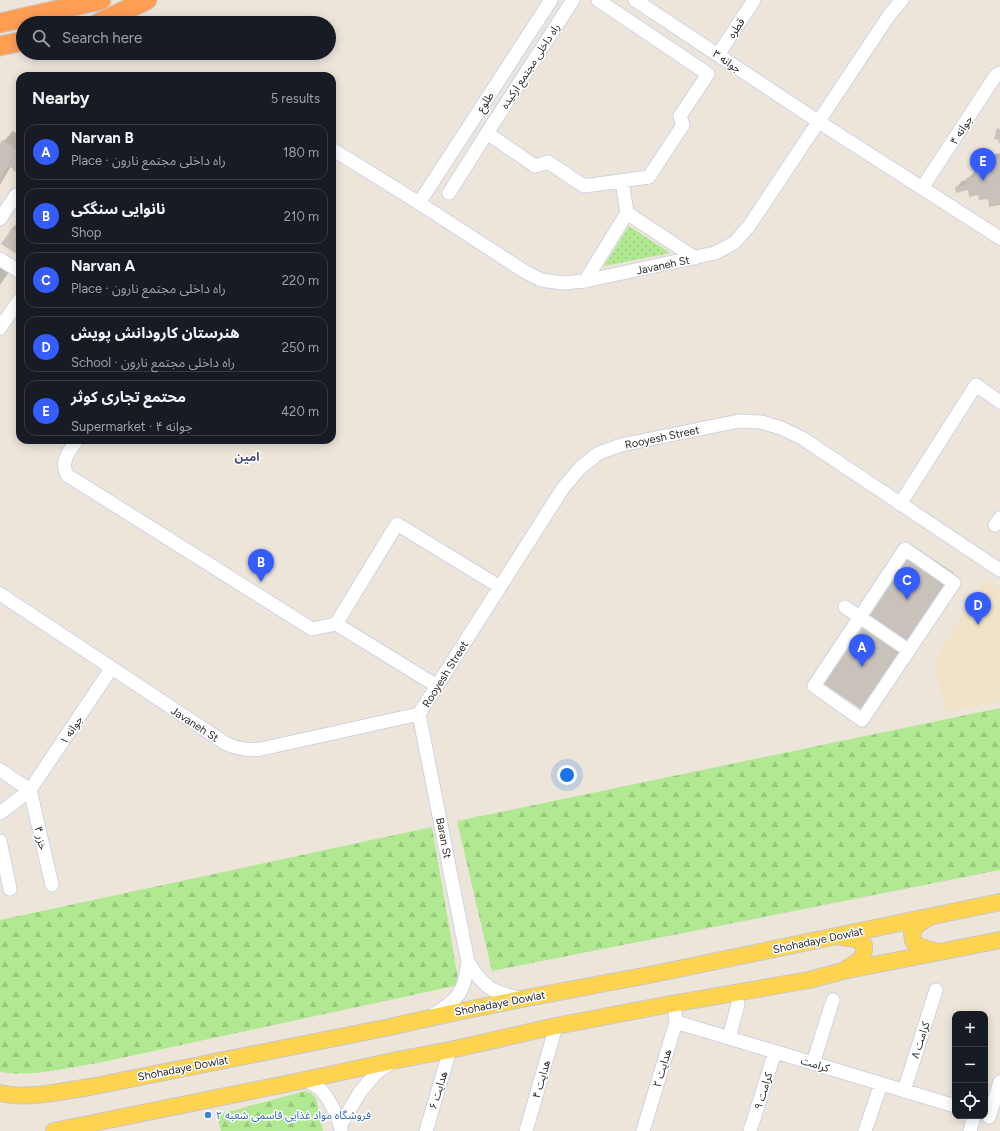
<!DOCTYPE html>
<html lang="en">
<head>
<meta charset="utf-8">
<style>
	:root { --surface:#171b24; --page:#20242c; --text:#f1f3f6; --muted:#9ea1a6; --line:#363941; --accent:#355cff }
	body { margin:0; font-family:Figtree,"Noto Sans Arabic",sans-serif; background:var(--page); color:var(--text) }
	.controls { position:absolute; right:12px; bottom:12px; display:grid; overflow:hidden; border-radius:8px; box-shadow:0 2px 10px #0003 }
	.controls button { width:36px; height:36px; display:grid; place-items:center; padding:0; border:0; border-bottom:1px solid var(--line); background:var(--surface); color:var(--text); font:20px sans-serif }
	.you { position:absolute; left:567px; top:775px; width:14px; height:14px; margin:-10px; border:3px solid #fff; border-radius:50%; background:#1a73e8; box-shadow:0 0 0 6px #1a73e833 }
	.badge { display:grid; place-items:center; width:26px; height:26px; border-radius:50%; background:var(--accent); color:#fff; font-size:13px; font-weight:700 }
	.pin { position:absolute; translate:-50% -33px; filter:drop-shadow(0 1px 2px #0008) }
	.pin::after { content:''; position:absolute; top:21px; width:14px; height:12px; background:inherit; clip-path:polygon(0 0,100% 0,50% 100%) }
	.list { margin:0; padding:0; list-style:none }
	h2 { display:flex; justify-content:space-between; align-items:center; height:52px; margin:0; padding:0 16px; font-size:17px }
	h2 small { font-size:13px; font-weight:400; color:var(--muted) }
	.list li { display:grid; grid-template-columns:26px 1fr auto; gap:12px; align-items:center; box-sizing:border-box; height:56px; margin:0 8px 8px; padding:0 8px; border:1px solid var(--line); border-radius:12px }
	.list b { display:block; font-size:15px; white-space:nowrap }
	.list p { margin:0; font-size:13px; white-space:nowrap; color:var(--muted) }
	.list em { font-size:13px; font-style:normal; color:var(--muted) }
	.icon { flex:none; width:22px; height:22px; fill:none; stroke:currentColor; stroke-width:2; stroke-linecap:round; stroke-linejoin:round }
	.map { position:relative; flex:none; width:1000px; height:1131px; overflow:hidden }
	.search { position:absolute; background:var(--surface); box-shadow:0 2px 10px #0003; left:16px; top:16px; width:320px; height:44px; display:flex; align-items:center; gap:10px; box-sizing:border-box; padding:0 14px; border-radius:22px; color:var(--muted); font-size:15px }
	.panel { position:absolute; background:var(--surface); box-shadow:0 2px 10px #0003; left:16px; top:72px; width:320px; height:372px; border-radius:12px }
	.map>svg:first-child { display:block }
	.education { fill:#f1e3c8 }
	.forest { fill:url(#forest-firs) }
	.park { fill:url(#park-dots) }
	.shadow { fill:#0003 }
	.building { fill:#c8c2ba }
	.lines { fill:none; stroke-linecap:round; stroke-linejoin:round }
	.minor-casing { stroke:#cfd3e4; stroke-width:15 }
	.major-casing { stroke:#c8c8c8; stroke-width:18 }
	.highway-casing { stroke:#c8c8c8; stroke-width:21 }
	.minor { stroke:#fff; stroke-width:13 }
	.major { stroke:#fdd350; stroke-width:16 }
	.highway { stroke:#ff9d53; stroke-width:19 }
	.shop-dot { fill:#3f7fe0; stroke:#fff; stroke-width:1.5 }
	.labels { text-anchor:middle; stroke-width:3; stroke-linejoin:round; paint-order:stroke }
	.street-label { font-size:11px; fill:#2a2a2a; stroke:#fff }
	.shop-label { font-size:11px; fill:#366cbe; stroke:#fff; text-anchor:start }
	.neighbourhood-label { font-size:12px; font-weight:bold; fill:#46507e; stroke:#fff }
</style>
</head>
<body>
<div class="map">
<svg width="1000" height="1131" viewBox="0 0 1000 1131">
	<defs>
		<pattern id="forest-firs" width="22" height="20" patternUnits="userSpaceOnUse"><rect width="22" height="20" fill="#b0e991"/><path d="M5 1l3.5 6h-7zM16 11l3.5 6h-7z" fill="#98c87d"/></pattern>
		<pattern id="park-dots" width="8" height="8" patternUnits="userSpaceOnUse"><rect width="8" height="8" fill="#b0e991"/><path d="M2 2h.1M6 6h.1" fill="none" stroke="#98c87d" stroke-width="1.8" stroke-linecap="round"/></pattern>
	</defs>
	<rect width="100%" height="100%" fill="#ede5da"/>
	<!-- education -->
	<path class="education" d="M985,580L1000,590V701L945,712L935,660Z"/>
	<!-- forest -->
	<path class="forest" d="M1000,708V870L492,971L457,821Z
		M432,827L459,985L98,1063C66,1068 32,1077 0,1072V920Z
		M305,1091L311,1093L316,1098L323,1131H221L217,1115Z"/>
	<!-- park -->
	<path class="park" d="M629,226L670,253L604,266Z"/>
	<!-- shadow -->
	<path class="shadow" d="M13,131L20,136V177L19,173L11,166L0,185V145Z
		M1000,153V203L969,189L956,188L962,181L967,180V179L982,165V162L988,156Z
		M20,221V255L12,228Z
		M0,262L11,269L0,285Z
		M918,549L954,573L870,698L861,708L870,617L908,559Z"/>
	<!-- building -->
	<path class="building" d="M997,128L1000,129V143H998L999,140L994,139Z
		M2,140L20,152V178L16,175L17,173L13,170V169L8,165L0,181V144Z
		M1000,158V205L989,207L988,199L979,200L978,195L969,197L968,190L956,193L955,187L967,185L966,178L975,177L974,171L982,170L981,162Z
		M12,228L20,235V256L1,244Z
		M907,559L945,583L907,642L869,617Z
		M864,626L900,651L861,709L824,684Z"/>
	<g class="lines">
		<defs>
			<path id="minor" d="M573,0L487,133L535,166L548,162L584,186L649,177L683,125L680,116L708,74L598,0
				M635,0L819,122L1000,238
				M718,55L754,0
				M332,149L419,203L524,271L541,280L563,283L585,281L715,253L734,243L749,226L890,14L902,0
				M622,181L627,213
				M922,188L996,75L1000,73
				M449,193L487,133
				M419,203L551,0
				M0,219L16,195
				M0,259L20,272
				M585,281L627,213L695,258
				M0,328L20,299
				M77,440C69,451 60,462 67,475L312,629L336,624L437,686
				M900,504L976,385L1000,402
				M995,525L1000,518
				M905,549L954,583L862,720L814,686Z
				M0,594L225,743C237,749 247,751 261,749L419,714
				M845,607L908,650
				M336,624L397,524L500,587
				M419,714L563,488L581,467L599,453L621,445L739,421L761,422L781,428L802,438L1000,570
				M419,714L468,962C484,987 490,992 520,998
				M0,770L30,790
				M30,790L52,885
				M0,813L30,790L111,669
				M0,841L10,889
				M433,1015C459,999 464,993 468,962
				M676,1022L955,1106
				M729,1038L738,1004
				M813,1063L833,1000
				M305,1080C309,1082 315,1085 319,1088C328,1096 339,1118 341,1130
				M904,1091L936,990
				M989,1117L1000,1082
				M340,1126L360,1092L377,1072L391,1063
				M426,1131L450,1050
				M526,1131L556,1026
				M643,1131L676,1022L674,1004
				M750,1131L775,1052
				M865,1131L881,1084
				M970,1131L974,1116"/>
			<path id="major" d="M928,918L918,924L912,932L913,941L918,946L938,952
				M841,937L857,939L864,945C865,959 859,961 847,968
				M0,1093C28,1100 62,1091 90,1087L390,1027C477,1006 565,991 654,974C769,951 884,926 1000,902
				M54,1131L305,1080L397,1060L450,1050L556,1026L660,1006L809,980L843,971L1000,940"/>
			<path id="highway" d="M0,23L101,0
				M98,23L147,0
				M0,46L23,41"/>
		</defs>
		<!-- minor casing -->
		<use href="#minor" class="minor-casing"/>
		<!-- major casing -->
		<use href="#major" class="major-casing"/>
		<!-- highway casing -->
		<use href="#highway" class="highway-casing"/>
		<!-- minor -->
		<use href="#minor" class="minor"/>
		<!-- major -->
		<use href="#major" class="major"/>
		<!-- highway -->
		<use href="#highway" class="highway"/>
	</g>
	<!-- markers -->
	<circle class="shop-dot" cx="208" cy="1115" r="4"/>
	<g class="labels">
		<!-- street labels -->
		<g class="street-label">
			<text transform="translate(736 28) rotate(-57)" y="4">قطره</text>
			<text transform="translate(727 61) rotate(34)" y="4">جوانه ۳</text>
			<text transform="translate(530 66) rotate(-57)" y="4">راه داخلی مجتمع ارکیده</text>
			<text transform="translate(485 102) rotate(-57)" y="4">طلوع</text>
			<text transform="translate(961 130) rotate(-57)" y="4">جوانه ۴</text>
			<text transform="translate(663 265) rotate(-12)" y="4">Javaneh St</text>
			<text transform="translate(662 437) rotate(-12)" y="4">Rooyesh Street</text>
			<text transform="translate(445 674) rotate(-58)" y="4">Rooyesh Street</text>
			<text transform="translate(195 724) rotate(33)" y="4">Javaneh St</text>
			<text transform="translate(71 730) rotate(-56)" y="4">جوانه ۱</text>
			<text transform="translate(41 838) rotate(77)" y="4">خزر ۴</text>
			<text transform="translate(444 838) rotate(79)" y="4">Baran St</text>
			<text transform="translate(818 940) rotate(-12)" y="4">Shohadaye Dowlat</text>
			<text transform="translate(500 1003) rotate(-11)" y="4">Shohadaye Dowlat</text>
			<text transform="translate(920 1040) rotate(-72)" y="4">کرامت ۸</text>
			<text transform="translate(815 1064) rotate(17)" y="4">کرامت</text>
			<text transform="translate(183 1068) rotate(-11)" y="4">Shohadaye Dowlat</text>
			<text transform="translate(662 1068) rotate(-73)" y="4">هدایت ۲</text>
			<text transform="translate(541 1079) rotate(-74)" y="4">هدایت ۴</text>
			<text transform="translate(438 1090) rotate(-73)" y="4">هدایت ۶</text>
			<text transform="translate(763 1091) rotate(-73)" y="4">کرامت ۹</text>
		</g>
		<!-- shop labels -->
		<g class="shop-label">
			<text x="216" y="1119">فروشگاه مواد غذایی قاسمی شعبه ۲</text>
		</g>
		<!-- neighbourhood labels -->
		<g class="neighbourhood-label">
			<text x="247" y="461">امین</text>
		</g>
	</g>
</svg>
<div class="controls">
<button>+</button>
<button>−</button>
<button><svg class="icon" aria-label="locate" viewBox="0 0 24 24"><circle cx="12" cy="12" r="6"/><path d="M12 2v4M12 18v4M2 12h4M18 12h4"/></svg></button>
</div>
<div class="you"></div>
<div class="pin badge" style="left:862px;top:667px">A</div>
<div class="pin badge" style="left:261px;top:582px">B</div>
<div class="pin badge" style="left:907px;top:600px">C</div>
<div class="pin badge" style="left:978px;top:625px">D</div>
<div class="pin badge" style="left:983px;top:181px">E</div>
<div class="search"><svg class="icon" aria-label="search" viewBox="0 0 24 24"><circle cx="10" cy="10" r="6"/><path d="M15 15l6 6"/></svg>Search here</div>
<section class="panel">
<h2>Nearby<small>5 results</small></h2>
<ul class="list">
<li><span class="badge">A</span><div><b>Narvan B</b><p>Place · راه داخلی مجتمع نارون</p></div><em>180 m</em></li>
<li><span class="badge">B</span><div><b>نانوایی سنگکی</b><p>Shop</p></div><em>210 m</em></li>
<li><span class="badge">C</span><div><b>Narvan A</b><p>Place · راه داخلی مجتمع نارون</p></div><em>220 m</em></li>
<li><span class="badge">D</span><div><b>هنرستان کارودانش پویش</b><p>School · راه داخلی مجتمع نارون</p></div><em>250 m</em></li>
<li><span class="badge">E</span><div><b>محتمع تجاری کوثر</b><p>Supermarket · جوانه ۴</p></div><em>420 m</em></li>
</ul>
</section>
</div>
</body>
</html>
